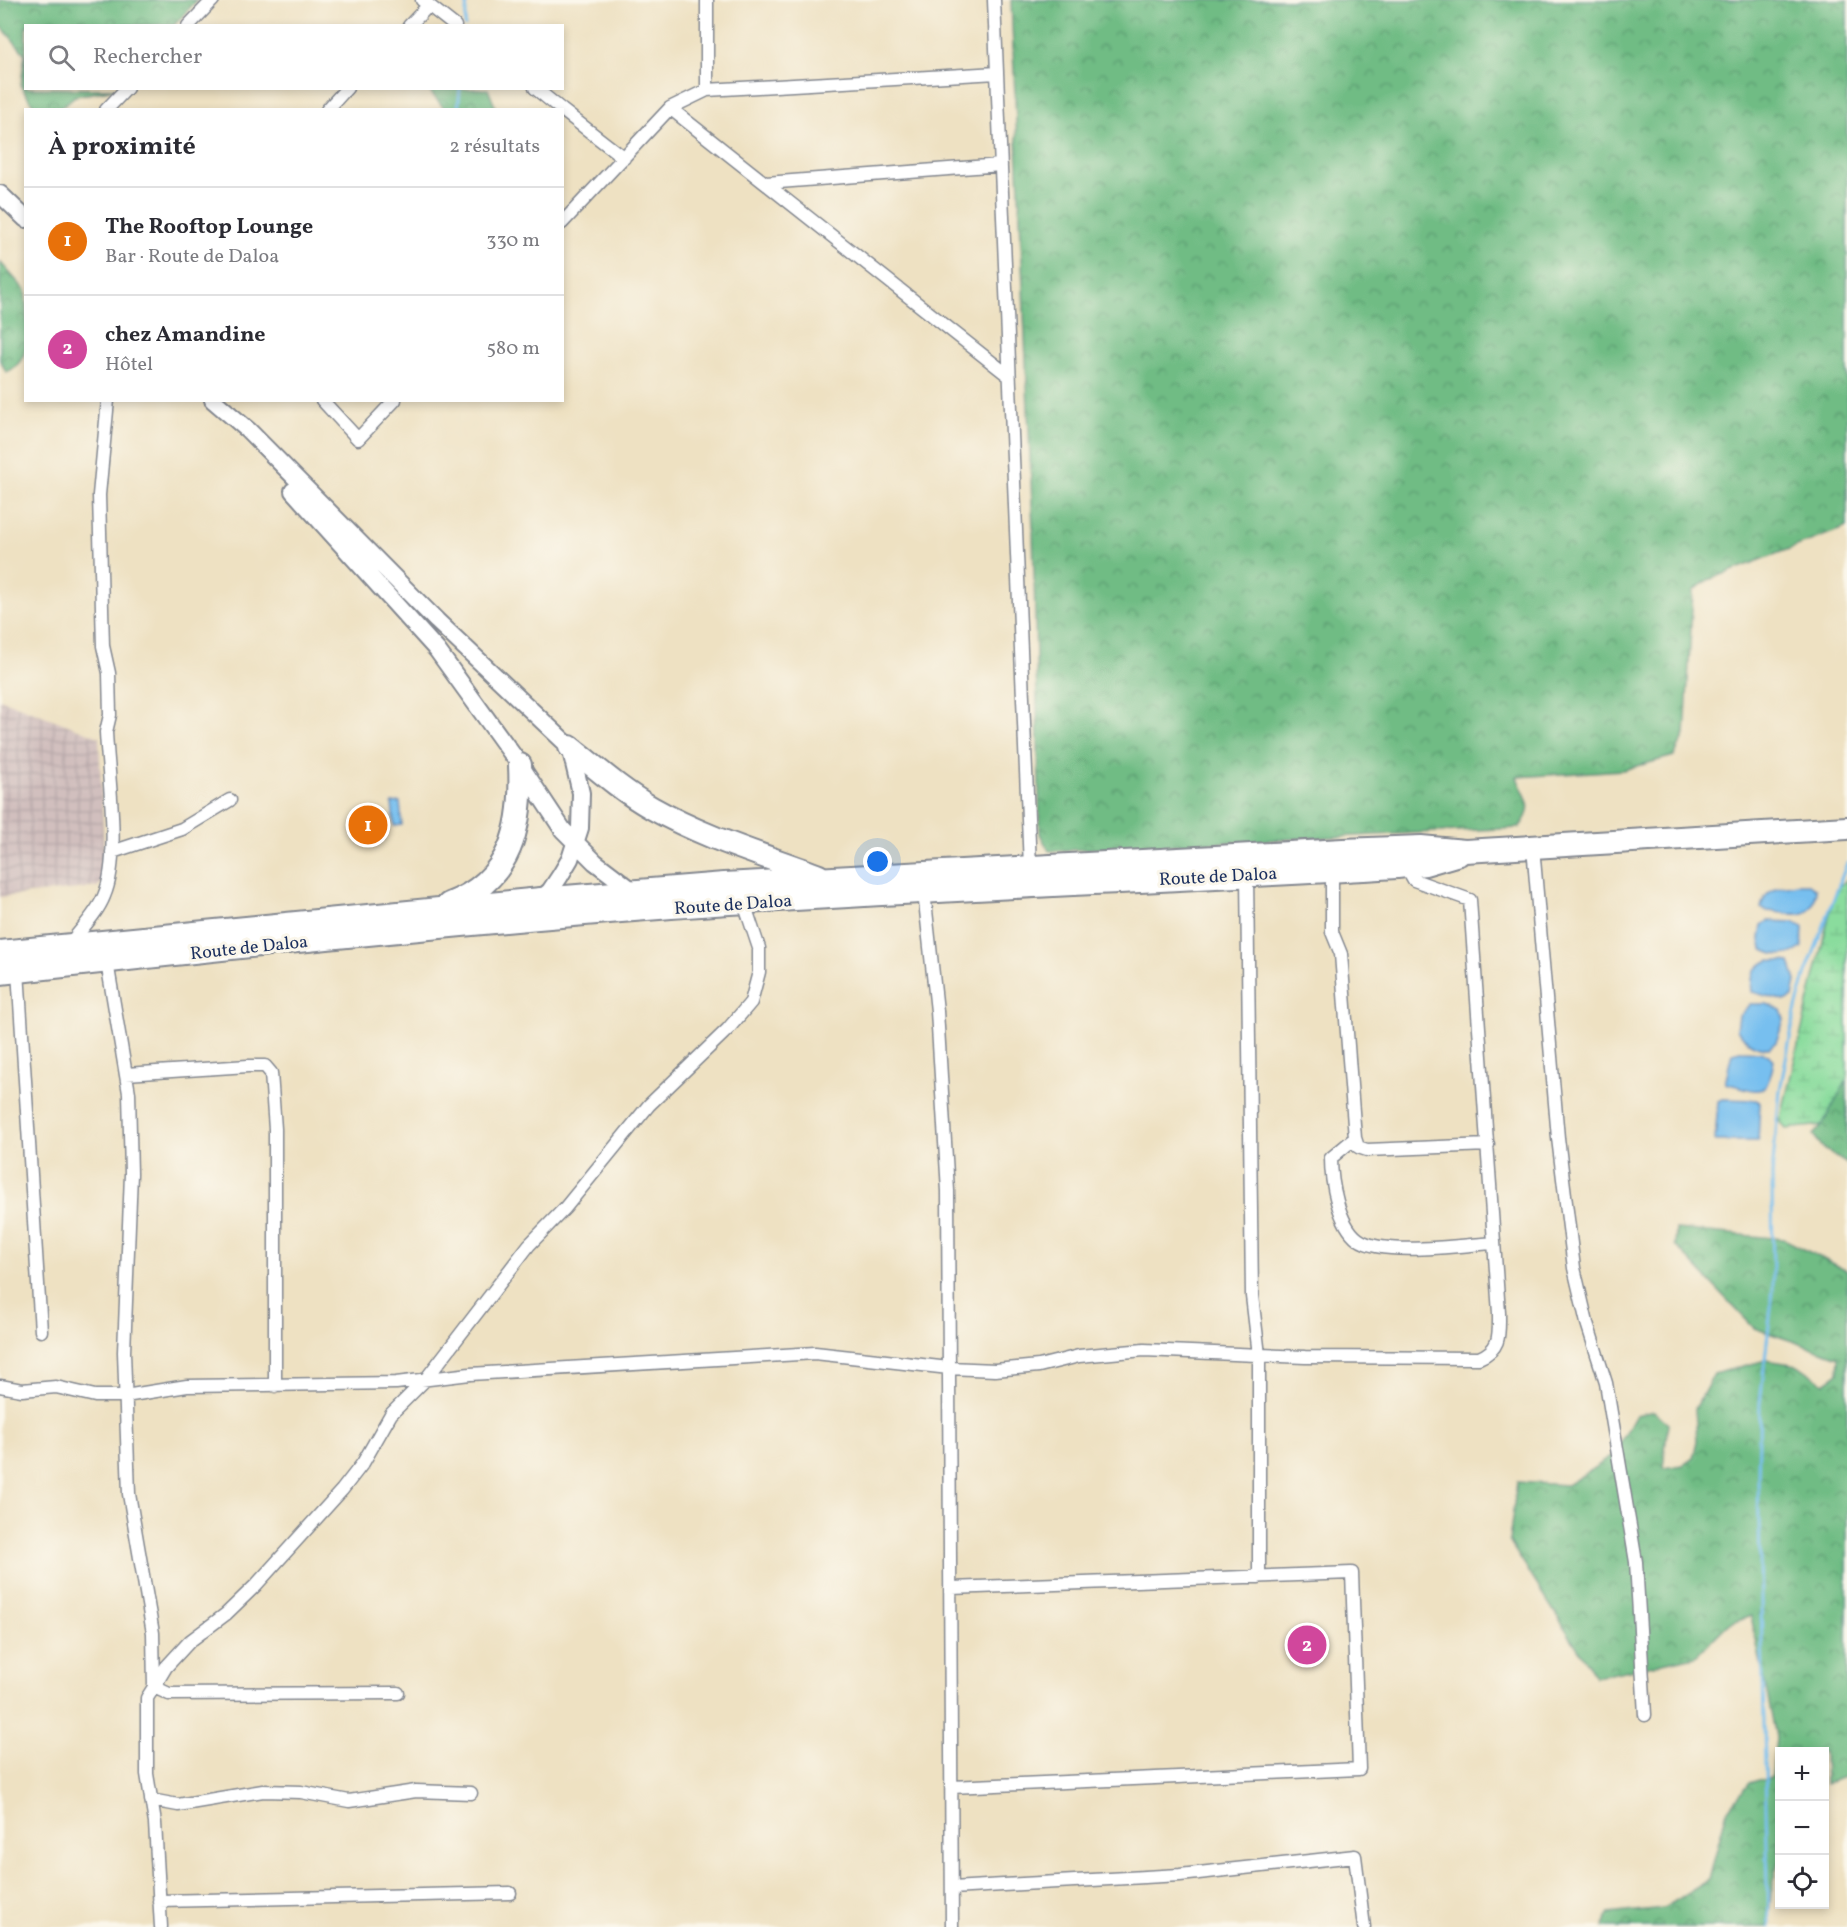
<!DOCTYPE html>
<html lang="fr">
<head>
<meta charset="utf-8">
<style>
	:root { --surface:#fff; --page:#f7f7f7; --text:#2b2b33; --muted:#7c7c81; --line:#e1e1e2; --accent:#2563eb }
	body { margin:0; font-family:Vollkorn,serif; background:var(--page); color:var(--text) }
	.controls { position:absolute; right:18px; bottom:18px; display:grid; overflow:hidden; border-radius:0px; box-shadow:0 3px 9px #0003 }
	.controls button { width:54px; height:54px; display:grid; place-items:center; padding:0; border:0; border-bottom:2px solid var(--line); background:var(--surface); color:var(--text); font:30px sans-serif }
	.you { position:absolute; left:878px; top:862px; width:21px; height:21px; margin:-15px; border:4px solid #fff; border-radius:50%; background:#1a73e8; box-shadow:0 0 0 9px #1a73e833 }
	.badge { display:grid; place-items:center; width:39px; height:39px; border-radius:50%; background:var(--accent); color:#fff; font-size:20px; font-weight:700 }
	.pin { position:absolute; translate:-50% -50%; border:3px solid #fff; box-shadow:0 2px 6px #0006 }
	.list { margin:0; padding:0; list-style:none }
	h2 { display:flex; justify-content:space-between; align-items:center; height:78px; margin:0; padding:0 24px; font-size:26px }
	h2 small { font-size:20px; font-weight:400; color:var(--muted) }
	.list li { display:grid; grid-template-columns:39px 1fr auto; gap:18px; align-items:center; box-sizing:border-box; height:108px; padding:0 24px; border-top:2px solid var(--line) }
	.list b { display:block; font-size:22px; white-space:nowrap }
	.list p { margin:0; font-size:20px; white-space:nowrap; color:var(--muted) }
	.list em { font-size:20px; font-style:normal; color:var(--muted) }
	.icon { flex:none; width:33px; height:33px; fill:none; stroke:currentColor; stroke-width:2; stroke-linecap:round; stroke-linejoin:round }
	.map { position:relative; flex:none; width:1847px; height:1927px; overflow:hidden }
	.search { position:absolute; background:var(--surface); box-shadow:0 3px 9px #0003; left:24px; top:24px; width:540px; height:66px; display:flex; align-items:center; gap:15px; box-sizing:border-box; padding:0 21px; border-radius:0px; color:var(--muted); font-size:22px }
	.panel { position:absolute; background:var(--surface); box-shadow:0 3px 9px #0003; left:24px; top:108px; width:540px; height:294px; border-radius:0px }
	.map>svg:first-child { display:block }
	.industrial { fill:url(#industrial-grid) }
	.forest { fill:url(#forest-crowns); stroke:#457671; stroke-width:1.5 }
	.wetland { fill:url(#wetland-marsh); stroke:#52867e; stroke-width:1.5 }
	.water { fill:#77bfef; stroke:#4977a6; stroke-width:1.5 }
	.lines { fill:none; stroke-linecap:round; stroke-linejoin:round }
	.stream { stroke:#77bfef; stroke-width:3 }
	.street-casing { stroke:#848890; stroke-width:15 }
	.secondary-casing { stroke:#848890; stroke-width:20 }
	.highway-casing { stroke:#848890; stroke-width:26 }
	.street { stroke:#fff; stroke-width:12 }
	.secondary { stroke:#fff; stroke-width:16 }
	.highway { stroke:#fff; stroke-width:22 }
	.labels { text-anchor:middle; stroke-width:6; stroke-linejoin:round; paint-order:stroke }
	.street-label { font-size:18px; fill:#1b2f5e; stroke:#fbf7ec }
</style>
</head>
<body>
<div class="map">
<svg width="1847" height="1927" viewBox="0 0 1847 1927">
	<defs>
		<pattern id="industrial-grid" width="8" height="8" patternUnits="userSpaceOnUse" patternTransform="scale(1.5)"><rect width="8" height="8" fill="#d1bfbe"/><path d="M0 4h8M4 0v8" fill="none" stroke="#b3a4a6"/></pattern>
		<pattern id="forest-crowns" width="20" height="18" patternUnits="userSpaceOnUse" patternTransform="scale(1.5)"><rect width="20" height="18" fill="#6fbc84"/><path d="M2 6a3 3 0 1 1 6 0M12 15a3 3 0 1 1 6 0" fill="none" stroke="#5a996f"/></pattern>
		<pattern id="wetland-marsh" width="20" height="14" patternUnits="userSpaceOnUse" patternTransform="scale(1.5)"><rect width="20" height="14" fill="#8adc9d"/><path d="M1 5h8M5 5V1M11 12h8M15 12V8" fill="none" stroke="#76bd8a"/></pattern>
	</defs>
	<rect width="100%" height="100%" fill="#fbf7ec"/>
	<filter id="ink" filterUnits="userSpaceOnUse"><feTurbulence type="fractalNoise" baseFrequency=".0167" numOctaves="2"/><feDisplacementMap in="SourceGraphic" scale="12" xChannelSelector="R" yChannelSelector="G"/><feConvolveMatrix kernelMatrix="1 2 1 2 8 2 1 2 1" color-interpolation-filters="sRGB"/></filter>
	<filter id="wash" filterUnits="userSpaceOnUse"><feTurbulence type="fractalNoise" baseFrequency=".008" numOctaves="4" result="noise"/><feDisplacementMap in="SourceGraphic" scale="24" xChannelSelector="R" yChannelSelector="G"/><feGaussianBlur stdDeviation="1.35" result="paint"/><feColorMatrix in="noise" values="0 0 0 0 0 0 0 0 0 0 0 0 0 0 0 0 0 1.4 0 .05"/><feComposite in="paint" operator="in"/></filter>
	<g filter="url(#wash)">
		<rect width="100%" height="100%" fill="#eee1c2"/>
		<!-- industrial -->
		<path class="industrial" d="M0,699L99,737L105,880L97,887L0,897Z"/>
		<!-- forest -->
		<path class="forest" d="M0,0H197L174,25L26,26V88L115,89L75,96L59,109L34,106L21,86L25,54L0,25Z
			M1011,0H1847V527L1708,580L1693,591L1685,735L1674,756L1623,770L1517,777C1526,801 1537,805 1519,828L1049,851L1040,834L1033,529Z
			M428,89H488L496,109H445Z
			M0,262L25,290C26,316 36,362 6,372L0,359Z
			M1847,1080V1164L1824,1149L1813,1135L1822,1125Z
			M1676,1229L1784,1239L1847,1271V1776L1825,1784L1824,1752H1780L1779,1862L1771,1893L1768,1927H1604L1608,1914L1664,1908L1709,1880L1726,1813L1749,1783L1772,1776L1776,1737L1751,1616L1727,1625L1696,1656L1596,1677L1509,1541L1517,1482L1567,1485L1613,1456L1636,1415L1654,1411L1668,1423L1663,1468L1683,1465L1693,1458L1697,1441L1695,1409L1714,1374L1766,1360L1798,1365L1824,1383L1838,1373L1839,1357L1754,1328L1675,1245Z"/>
		<!-- wetland -->
		<path class="wetland" d="M1847,880V1080L1822,1125L1786,1129L1780,1121L1828,920L1837,888Z"/>
		<!-- water -->
		<path class="water" d="M400,802L402,825L394,826L392,803Z
			M1797,884H1809L1816,889C1815,924 1792,913 1767,911L1761,908C1765,887 1779,888 1797,884Z
			M1768,921L1794,922L1803,927L1802,947C1791,957 1775,957 1762,949L1760,939L1762,925Z
			M1769,960L1790,962L1796,981L1793,997L1785,1001L1752,992C1750,976 1754,967 1769,960Z
			M1750,1004H1767L1781,1010L1784,1020L1776,1042L1769,1048C1754,1048 1745,1041 1737,1029L1739,1016Z
			M1740,1051C1751,1052 1767,1050 1774,1060C1767,1101 1759,1091 1725,1083L1732,1053Z
			M1722,1099L1756,1100L1760,1102L1758,1141H1715L1718,1101Z"/>
		<g class="lines">
			<!-- stream -->
			<path class="stream" d="M465,26L467,0
				M458,110L460,88
				M1769,1927L1758,1479L1760,1403L1773,1290L1772,1174L1780,1090L1795,1012L1805,976L1847,863"/>
		</g>
	</g>
	<g filter="url(#ink)">
		<g class="lines">
			<defs>
				<path id="street" d="M422,0L455,26
					M707,0V90
					M994,0L1030,867
					M188,26L213,0
					M409,26L429,5
					M535,88L562,110
					M670,108L1009,376
					M106,110L127,88
					M327,110L347,88
					M562,110L624,158
					M766,183L1001,165
					M562,223L670,108L707,90L997,73
					M322,400L358,439L395,400
					M1533,847L1558,1138L1574,1268L1587,1323L1606,1383L1636,1562L1645,1715
					M112,852L182,829L230,800
					M1332,870V932L1341,954L1355,1138L1358,1147L1367,1150L1488,1145
					M1247,875L1252,1296L1259,1355V1577
					M924,892L937,1011L948,1191L952,1927
					M69,945C80,930 97,914 104,896C121,858 108,776 106,732L110,715L109,673L103,646L99,495L108,400
					M107,962L129,1093L131,1174L124,1352L129,1494L153,1633L154,1687L147,1698V1774L155,1823L161,1927
					M18,971L41,1331
					M126,1074L248,1066H265L271,1073L275,1129V1386
					M1355,1138L1331,1158C1331,1181 1338,1224 1358,1239C1382,1257 1463,1245 1494,1243
					M0,1386L22,1390L56,1387L95,1396H125L187,1386L396,1383L470,1374L815,1353L949,1368L995,1370L1039,1366L1079,1356L1144,1350L1305,1357L1479,1358C1501,1349 1499,1335 1499,1313L1470,900L1414,880L1406,866
					M951,1588L1352,1573L1359,1769L951,1787
					M398,1693L169,1694L154,1687L166,1667L190,1641L226,1614L256,1585L342,1490L363,1463L391,1414L426,1379L529,1245L565,1208L649,1105L728,1029L751,1002L759,972V948L744,903
					M151,1800L178,1805L263,1791L301,1792L349,1801L416,1791L471,1793
					M952,1888L1180,1875L1355,1856L1364,1927
					M159,1901L510,1893"/>
				<path id="secondary" d="M0,194L26,219
					M213,400L248,430L437,621L570,747L581,793L580,828L570,859L560,876L550,891L537,902
					M293,491L437,650L520,765L563,830L595,862L637,894"/>
				<path id="highway" d="M570,747C596,768 622,791 652,808C705,838 763,855 819,876
					M449,904C512,880 523,826 520,765
					M0,952L541,899L724,884L1343,850L1421,847L1465,851L1847,828
					M0,973C219,949 439,925 659,908C904,890 1151,882 1397,867L1425,864L1459,854"/>
			</defs>
			<!-- street casing -->
			<use href="#street" class="street-casing"/>
			<!-- secondary casing -->
			<use href="#secondary" class="secondary-casing"/>
			<!-- highway casing -->
			<use href="#highway" class="highway-casing"/>
			<!-- street -->
			<use href="#street" class="street"/>
			<!-- secondary -->
			<use href="#secondary" class="secondary"/>
			<!-- highway -->
			<use href="#highway" class="highway"/>
		</g>
	</g>
	<g class="labels">
		<!-- street labels -->
		<g class="street-label">
			<text transform="translate(1218 876) rotate(-3)" y="6">Route de Daloa</text>
			<text transform="translate(733 904) rotate(-4)" y="6">Route de Daloa</text>
			<text transform="translate(249 947) rotate(-6)" y="6">Route de Daloa</text>
		</g>
	</g>
</svg>
<div class="controls">
<button>+</button>
<button>−</button>
<button><svg class="icon" aria-label="locate" viewBox="0 0 24 24"><circle cx="12" cy="12" r="6"/><path d="M12 2v4M12 18v4M2 12h4M18 12h4"/></svg></button>
</div>
<div class="you"></div>
<div class="pin badge" style="left:368px;top:825px;background:#e8710a">1</div>
<div class="pin badge" style="left:1307px;top:1645px;background:#d1479c">2</div>
<div class="search"><svg class="icon" aria-label="search" viewBox="0 0 24 24"><circle cx="10" cy="10" r="6"/><path d="M15 15l6 6"/></svg>Rechercher</div>
<section class="panel">
<h2>À proximité<small>2 résultats</small></h2>
<ul class="list">
<li><span class="badge" style="background:#e8710a">1</span><div><b>The Rooftop Lounge</b><p>Bar · Route de Daloa</p></div><em>330 m</em></li>
<li><span class="badge" style="background:#d1479c">2</span><div><b>chez Amandine</b><p>Hôtel</p></div><em>580 m</em></li>
</ul>
</section>
</div>
</body>
</html>
